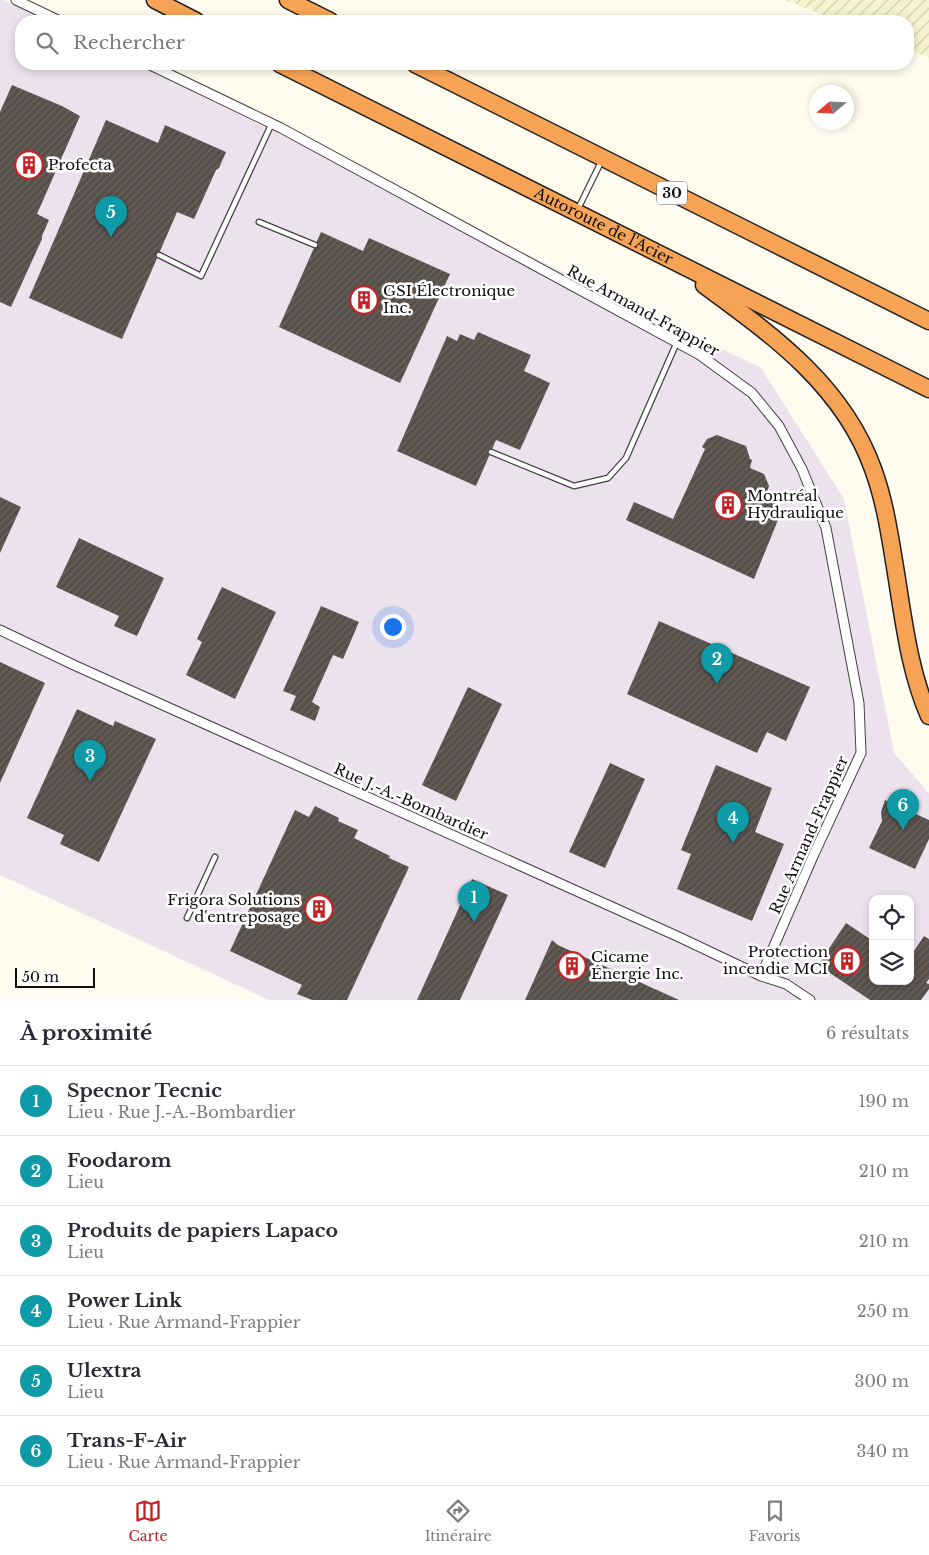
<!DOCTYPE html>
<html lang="fr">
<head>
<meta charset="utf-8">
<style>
	:root { --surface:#fff; --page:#f7f7f7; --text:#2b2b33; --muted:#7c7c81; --line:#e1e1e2; --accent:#c22327 }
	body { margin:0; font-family:"Libre Baskerville",serif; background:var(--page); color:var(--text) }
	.controls { position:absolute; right:15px; bottom:15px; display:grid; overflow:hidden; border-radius:10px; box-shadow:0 2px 8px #0003 }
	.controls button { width:45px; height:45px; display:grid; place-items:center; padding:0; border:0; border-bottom:1px solid var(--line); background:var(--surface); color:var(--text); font:25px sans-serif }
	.compass { position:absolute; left:809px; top:85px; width:45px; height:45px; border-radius:50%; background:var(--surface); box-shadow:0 2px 8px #0003; rotate:251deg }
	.scale { position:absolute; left:15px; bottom:12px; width:80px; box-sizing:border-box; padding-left:5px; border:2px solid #0e0e0e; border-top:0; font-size:14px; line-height:18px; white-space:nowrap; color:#0e0e0e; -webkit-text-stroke:4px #fff; paint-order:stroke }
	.you { position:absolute; left:392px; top:626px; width:18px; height:18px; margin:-12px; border:4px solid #fff; border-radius:50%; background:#1a73e8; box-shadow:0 0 0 8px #1a73e833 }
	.badge { display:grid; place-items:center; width:32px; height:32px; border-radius:50%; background:var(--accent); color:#fff; font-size:16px; font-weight:700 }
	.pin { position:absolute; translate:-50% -41px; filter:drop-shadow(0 1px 2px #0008) }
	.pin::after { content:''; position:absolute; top:26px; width:18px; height:15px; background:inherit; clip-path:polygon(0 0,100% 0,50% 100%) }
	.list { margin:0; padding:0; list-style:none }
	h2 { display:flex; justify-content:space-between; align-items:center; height:65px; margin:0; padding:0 20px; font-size:21px }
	h2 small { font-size:16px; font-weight:400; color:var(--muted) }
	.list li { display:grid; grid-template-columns:32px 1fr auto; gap:15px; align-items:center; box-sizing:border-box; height:70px; padding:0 20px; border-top:1px solid var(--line) }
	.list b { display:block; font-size:19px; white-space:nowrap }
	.list p { margin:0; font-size:16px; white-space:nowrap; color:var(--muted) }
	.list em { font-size:16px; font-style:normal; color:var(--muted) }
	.icon { flex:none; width:28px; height:28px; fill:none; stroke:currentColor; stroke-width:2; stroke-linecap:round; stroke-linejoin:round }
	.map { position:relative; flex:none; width:929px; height:1000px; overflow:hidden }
	.search { position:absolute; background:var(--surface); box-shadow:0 2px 8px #0003; left:15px; right:15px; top:15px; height:55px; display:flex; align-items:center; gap:12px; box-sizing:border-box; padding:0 18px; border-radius:20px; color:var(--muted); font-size:19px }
	.sheet { height:485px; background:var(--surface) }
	nav { display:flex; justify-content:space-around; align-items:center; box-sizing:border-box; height:70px; border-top:1px solid var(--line); background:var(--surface); font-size:14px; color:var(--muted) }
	nav a { display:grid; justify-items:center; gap:2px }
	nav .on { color:var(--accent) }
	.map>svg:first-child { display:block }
	.industrial { fill:#ece2ed; fill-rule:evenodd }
	.farmland { fill:url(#farmland-furrows) }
	.building { fill:url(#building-hatch) }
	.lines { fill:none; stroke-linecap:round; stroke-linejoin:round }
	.lane-casing { stroke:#414141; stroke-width:7 }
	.street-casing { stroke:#414141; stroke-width:11 }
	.highway-casing { stroke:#1f1f1f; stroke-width:19 }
	.lane { stroke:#fff; stroke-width:4.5 }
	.street { stroke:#fff; stroke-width:9 }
	.highway { stroke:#f7a355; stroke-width:16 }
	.labels { text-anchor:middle; stroke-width:5; stroke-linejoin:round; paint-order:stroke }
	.shield { fill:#fff; stroke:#565656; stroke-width:1 }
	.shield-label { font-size:14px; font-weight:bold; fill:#0e0e0e }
	.poi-label { font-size:15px; fill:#0e0e0e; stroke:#fff; text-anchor:start }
	.street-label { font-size:15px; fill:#0e0e0e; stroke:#fff }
</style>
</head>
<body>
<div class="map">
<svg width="929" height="1000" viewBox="0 0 929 1000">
	<defs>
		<pattern id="farmland-furrows" width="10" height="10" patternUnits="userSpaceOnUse" patternTransform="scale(1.25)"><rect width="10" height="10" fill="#f6f3cf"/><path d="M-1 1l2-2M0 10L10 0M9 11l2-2" fill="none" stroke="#d2cfb1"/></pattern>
		<pattern id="building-hatch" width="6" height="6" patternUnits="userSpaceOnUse" patternTransform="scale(1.25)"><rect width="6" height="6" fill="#57504a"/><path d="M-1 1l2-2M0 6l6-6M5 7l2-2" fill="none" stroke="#6a6560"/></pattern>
	</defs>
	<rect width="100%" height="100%" fill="#fffcef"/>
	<!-- industrial -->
	<path class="industrial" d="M0,0H4L47,21H21V64H135L761,368L844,499L894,753L929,793V1000H269L0,875ZM873,899H910V981H873Z"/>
	<!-- farmland -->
	<path class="farmland" d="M785,0H929V58L908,49V21H838Z"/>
	<!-- building -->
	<path class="building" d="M12,85L62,106L80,116L37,214L49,220L42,236V239L11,307L0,302V112Z
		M106,120L158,143L165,125L226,152L219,168L216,170L194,219L177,212L122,339L29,298Z
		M321,232L363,251L369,238L450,274L400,383L279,327Z
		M478,332L531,355L524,371L550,383L520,450L496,440L476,486L397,451L447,336L457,341L460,334L474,340Z
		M717,435L746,446L750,459L752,460L750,468L764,474L769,486L767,492L773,494L779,509L782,510L754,579L626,520L634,502L673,519L705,449L702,447L707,439Z
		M0,497L21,507L0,553Z
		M79,538L164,578L137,636L114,626L119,616L56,587Z
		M222,587L276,612L235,699L186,675L202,642L197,639Z
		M321,606L359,622L343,659L333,655L312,702L320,707L315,721L290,710L296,696L283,691Z
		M659,621L810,687L786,741L767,732L757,753L627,694Z
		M0,662L45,683L0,783Z
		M468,687L502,704L456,801L422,785Z
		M77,709L113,726L115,721L156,739L99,862L60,844L64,835L27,818Z
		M610,763L645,779L605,868L569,852Z
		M716,765L772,788L755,832L784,844L752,921L677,889L691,854L681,850Z
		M885,800L929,820V839L915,869L869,848L882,821L881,812Z
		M315,806L339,818L338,821L358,830L354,838L390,856L389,858L409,867L347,1000H312L297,994L302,985L230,951L295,810L309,817Z
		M472,879L508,895L460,1000H417Z
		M846,923L873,941V981H910V957L924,936L929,939V979L926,983L929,984V989L921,1000H870L818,965Z
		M552,940L558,945L679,1000H525Z"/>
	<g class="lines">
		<defs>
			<path id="lane" d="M578,209L601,162
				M259,222L315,245
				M159,255L201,276L272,123
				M491,452L574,486L608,478L626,458L677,342
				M187,918L215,857"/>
			<path id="street" d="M16,0L60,21
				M148,64L281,128L700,355L752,393L779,426L802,469L826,528L859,703L861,753L814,854L761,976
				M0,630L76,666L679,937L761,976L786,984L810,1000"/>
			<g id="highway">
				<path d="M155,0L196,21"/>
				<path d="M288,0L330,21"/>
				<path id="s1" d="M280,64L929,389"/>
				<path d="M415,64L929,321"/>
				<path d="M704,285C772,335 843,385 873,469C884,499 889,530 894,561C903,614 908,668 929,716"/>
			</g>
		</defs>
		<!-- lane casing -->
		<use href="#lane" class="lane-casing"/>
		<!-- street casing -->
		<use href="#street" class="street-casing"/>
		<!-- highway casing -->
		<use href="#highway" class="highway-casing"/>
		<!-- lane -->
		<use href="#lane" class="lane"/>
		<!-- street -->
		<use href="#street" class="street"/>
		<!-- highway -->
		<use href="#highway" class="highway"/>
	</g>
	<!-- icons -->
	<defs>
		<symbol id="building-ring" viewBox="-11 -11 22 22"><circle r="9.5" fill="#fff" stroke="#c22327" stroke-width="1.5"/><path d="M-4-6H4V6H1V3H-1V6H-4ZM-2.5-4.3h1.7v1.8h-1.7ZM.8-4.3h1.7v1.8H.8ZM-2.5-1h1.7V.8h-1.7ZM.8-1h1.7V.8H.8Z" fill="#c22327"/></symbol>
	</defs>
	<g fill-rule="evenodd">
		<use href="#building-ring" x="13" y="149" width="32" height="32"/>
		<use href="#building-ring" x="348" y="284" width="32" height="32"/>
		<use href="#building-ring" x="712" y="489" width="32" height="32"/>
		<use href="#building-ring" x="303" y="893" width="32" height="32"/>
		<use href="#building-ring" x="831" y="945" width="32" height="32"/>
		<use href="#building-ring" x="556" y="950" width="32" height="32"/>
	</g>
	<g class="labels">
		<!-- shield labels -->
		<rect class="shield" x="657" y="181.5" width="30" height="23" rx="4"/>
		<g class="shield-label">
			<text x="672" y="198">30</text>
		</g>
		<!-- poi labels -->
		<g class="poi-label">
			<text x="48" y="170">Profecta</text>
			<text x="383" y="296">GSI Électronique<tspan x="383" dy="17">Inc.</tspan></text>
			<text x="747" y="501">Montréal<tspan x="747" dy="17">Hydraulique</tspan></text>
			<text x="300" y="905" text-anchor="end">Frigora Solutions<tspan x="300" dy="17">d'entreposage</tspan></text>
			<text x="828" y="957" text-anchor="end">Protection<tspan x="828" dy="17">incendie MCI</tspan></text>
			<text x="591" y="962">Cicame<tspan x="591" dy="17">Énergie Inc.</tspan></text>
		</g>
		<!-- street labels -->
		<g class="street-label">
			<text dy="5" stroke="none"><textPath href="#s1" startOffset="362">Autoroute de l'Acier</textPath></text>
			<text transform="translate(643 311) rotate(29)" y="5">Rue Armand-Frappier</text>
			<text transform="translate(411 802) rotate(24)" y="5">Rue J.-A.-Bombardier</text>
			<text transform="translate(809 835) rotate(-66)" y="5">Rue Armand-Frappier</text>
		</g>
	</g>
</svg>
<div class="controls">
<button><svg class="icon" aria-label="locate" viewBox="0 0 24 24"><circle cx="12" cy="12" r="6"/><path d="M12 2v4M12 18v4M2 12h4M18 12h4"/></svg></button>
<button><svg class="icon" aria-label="layers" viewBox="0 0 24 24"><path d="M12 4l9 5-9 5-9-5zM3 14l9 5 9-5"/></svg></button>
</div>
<svg class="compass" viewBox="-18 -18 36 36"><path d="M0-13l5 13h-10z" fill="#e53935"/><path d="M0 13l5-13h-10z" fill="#7c7c81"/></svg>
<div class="scale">50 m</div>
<div class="you"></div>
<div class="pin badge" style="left:474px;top:922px;background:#0f9aa8">1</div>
<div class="pin badge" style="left:717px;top:684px;background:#0f9aa8">2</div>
<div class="pin badge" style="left:90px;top:781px;background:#0f9aa8">3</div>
<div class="pin badge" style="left:733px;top:843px;background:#0f9aa8">4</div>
<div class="pin badge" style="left:111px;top:237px;background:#0f9aa8">5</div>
<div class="pin badge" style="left:903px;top:830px;background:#0f9aa8">6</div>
<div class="search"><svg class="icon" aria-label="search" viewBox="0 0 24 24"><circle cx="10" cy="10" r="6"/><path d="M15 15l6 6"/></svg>Rechercher</div>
</div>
<section class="sheet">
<h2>À proximité<small>6 résultats</small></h2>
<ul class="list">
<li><span class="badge" style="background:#0f9aa8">1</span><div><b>Specnor Tecnic</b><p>Lieu · Rue J.-A.-Bombardier</p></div><em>190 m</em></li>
<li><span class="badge" style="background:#0f9aa8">2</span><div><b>Foodarom</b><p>Lieu</p></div><em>210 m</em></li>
<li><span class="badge" style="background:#0f9aa8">3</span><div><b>Produits de papiers Lapaco</b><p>Lieu</p></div><em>210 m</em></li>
<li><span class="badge" style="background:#0f9aa8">4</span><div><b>Power Link</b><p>Lieu · Rue Armand-Frappier</p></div><em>250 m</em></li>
<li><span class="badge" style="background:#0f9aa8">5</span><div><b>Ulextra</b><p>Lieu</p></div><em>300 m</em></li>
<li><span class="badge" style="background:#0f9aa8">6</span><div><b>Trans-F-Air</b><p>Lieu · Rue Armand-Frappier</p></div><em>340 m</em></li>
</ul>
</section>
<nav>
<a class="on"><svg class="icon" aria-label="map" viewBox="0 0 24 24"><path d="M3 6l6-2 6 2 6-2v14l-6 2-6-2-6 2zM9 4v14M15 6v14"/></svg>Carte</a>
<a><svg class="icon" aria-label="directions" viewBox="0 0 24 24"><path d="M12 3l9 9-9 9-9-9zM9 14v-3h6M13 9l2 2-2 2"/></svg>Itinéraire</a>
<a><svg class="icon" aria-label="saved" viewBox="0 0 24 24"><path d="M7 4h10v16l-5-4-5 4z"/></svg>Favoris</a>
</nav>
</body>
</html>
